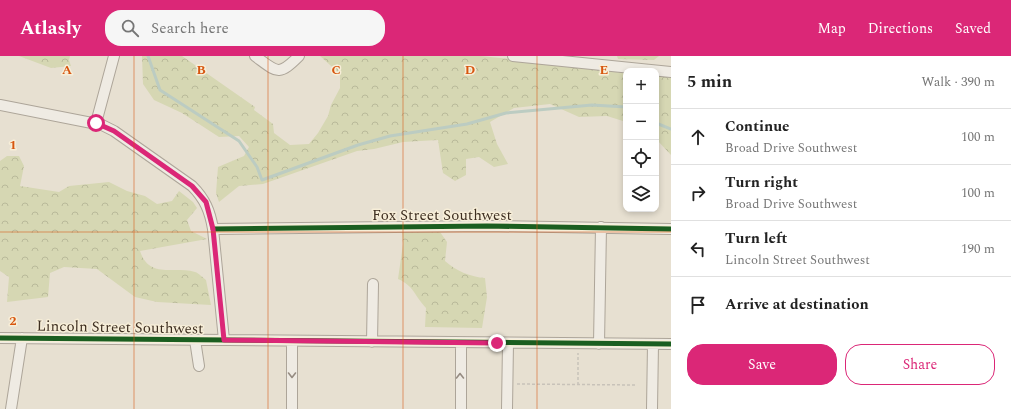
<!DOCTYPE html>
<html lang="en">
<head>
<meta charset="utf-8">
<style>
	:root { --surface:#fff; --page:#f6f6f6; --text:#222; --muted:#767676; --line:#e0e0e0; --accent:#db2777 }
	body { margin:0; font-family:Spectral,serif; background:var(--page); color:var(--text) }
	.controls { position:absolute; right:12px; top:12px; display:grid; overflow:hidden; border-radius:8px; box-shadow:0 2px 6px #0003 }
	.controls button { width:36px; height:36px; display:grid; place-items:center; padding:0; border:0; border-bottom:1px solid var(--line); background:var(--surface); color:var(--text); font:20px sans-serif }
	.stop { position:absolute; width:12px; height:12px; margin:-9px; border:3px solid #db2777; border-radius:50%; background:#fff }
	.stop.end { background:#db2777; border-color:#fff; box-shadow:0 1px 4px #0008 }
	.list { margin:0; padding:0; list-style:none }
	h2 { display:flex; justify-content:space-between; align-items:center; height:52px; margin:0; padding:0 16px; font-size:17px }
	h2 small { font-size:13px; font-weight:400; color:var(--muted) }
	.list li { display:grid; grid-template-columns:26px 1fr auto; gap:12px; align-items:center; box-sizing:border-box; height:56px; padding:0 16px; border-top:1px solid var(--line) }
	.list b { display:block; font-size:15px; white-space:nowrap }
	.list p { margin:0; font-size:13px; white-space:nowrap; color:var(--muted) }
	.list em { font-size:13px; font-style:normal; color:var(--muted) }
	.actions { display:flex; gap:8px; padding:12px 16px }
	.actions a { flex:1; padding:9px 0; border:1px solid var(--accent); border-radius:16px; text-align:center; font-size:14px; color:var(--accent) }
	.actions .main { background:var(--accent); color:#fff }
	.icon { flex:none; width:22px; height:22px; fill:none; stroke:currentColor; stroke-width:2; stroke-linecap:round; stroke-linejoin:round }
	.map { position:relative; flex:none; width:671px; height:353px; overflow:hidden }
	header { display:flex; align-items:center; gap:24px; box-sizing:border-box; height:56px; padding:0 20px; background:var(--accent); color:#fff }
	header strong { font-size:19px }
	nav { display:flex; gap:22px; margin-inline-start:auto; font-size:14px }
	.search { width:280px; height:36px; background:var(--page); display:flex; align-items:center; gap:10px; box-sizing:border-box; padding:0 14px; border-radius:16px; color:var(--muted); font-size:15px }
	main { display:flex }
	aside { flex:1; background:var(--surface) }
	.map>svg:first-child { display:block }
	.forest { fill:url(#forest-crowns) }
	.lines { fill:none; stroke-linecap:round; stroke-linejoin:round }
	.stream { stroke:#bcccc2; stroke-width:3 }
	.minor-casing { stroke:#ada599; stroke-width:12 }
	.path { stroke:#c8c2b9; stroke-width:1.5; stroke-dasharray:3 2; stroke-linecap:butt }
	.minor { stroke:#efebe3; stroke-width:10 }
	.cycleway-casing { stroke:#f7eed8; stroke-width:8 }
	.cycleway { stroke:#1b5e20; stroke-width:5 }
	.oneway { stroke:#968c82 }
	.route { stroke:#db2777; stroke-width:5 }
	.grid { fill:none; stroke:#d7550e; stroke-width:1; stroke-opacity:0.55 }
	.labels { text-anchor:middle; stroke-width:3; stroke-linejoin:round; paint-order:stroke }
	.street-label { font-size:15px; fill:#3d2e20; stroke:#f7eed8 }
	.grid-label { font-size:13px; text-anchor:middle; font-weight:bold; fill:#d7550e; stroke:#f7eed8; stroke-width:3; stroke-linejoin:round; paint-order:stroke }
</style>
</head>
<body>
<header>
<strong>Atlasly</strong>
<div class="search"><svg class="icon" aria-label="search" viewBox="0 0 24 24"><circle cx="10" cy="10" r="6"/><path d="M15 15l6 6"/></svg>Search here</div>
<nav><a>Map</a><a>Directions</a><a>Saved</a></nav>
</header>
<main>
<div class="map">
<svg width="671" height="353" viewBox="0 0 671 353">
	<defs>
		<pattern id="forest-crowns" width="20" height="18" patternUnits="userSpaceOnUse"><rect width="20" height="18" fill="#d6d7b3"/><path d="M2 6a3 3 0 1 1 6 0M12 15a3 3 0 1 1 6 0" fill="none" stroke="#b9b99a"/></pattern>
	</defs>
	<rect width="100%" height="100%" fill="#e7e0d1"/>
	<!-- forest -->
	<path class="forest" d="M19,0H70L69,4L71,10L51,12Z
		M142,0H182L255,51L254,54L273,68L274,77L290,89L309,88L318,77L328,60L331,49L340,32V18L320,0H481L630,15H626V66L607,60L579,61L550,48L514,52L490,66L497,88L508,108L494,111L479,101L466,103V119L455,125L443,117L438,84L403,86L374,93L357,95L263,128L239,130L219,146L216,137L218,111L244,100L249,91L239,80L219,81L182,57L154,44L143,28Z
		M617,0H659L654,4L618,3Z
		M656,18L671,19V99L656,83Z
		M7,100H19L24,110L20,130L59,136L69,130L109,126L127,135L145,140L157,148L172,145L179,135L193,146L197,152L187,164L191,175L207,183L140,195C149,223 174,210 195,216C199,217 203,222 206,224L211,249L157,246L135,241L97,213L64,211L50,217L48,241L7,246L9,221L0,215V105Z
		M402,176H440L447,186L445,205C456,215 471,221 485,222L487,241L482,272L425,271L426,252C414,239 414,230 398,223L403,188Z"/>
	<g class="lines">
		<!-- stream -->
		<path class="stream" d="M148,0L160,34L239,85L257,111L262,124L358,89L390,80L467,68L506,57L592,49L626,51
			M656,67L671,73"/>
		<defs>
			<path id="minor" d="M255,0C277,16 278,21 299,0
				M513,0L671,16
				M0,49L102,69L114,75L192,130C205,143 210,155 213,173L224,284
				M96,67L114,0
				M213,173L487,170L671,173
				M0,282L671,288
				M195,284L199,310
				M372,286L373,228
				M599,288L601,171
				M11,353L22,282
				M292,353V285
				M461,353V287
				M507,353L508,287
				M652,353L653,288"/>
		</defs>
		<!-- minor casing -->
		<use href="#minor" class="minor-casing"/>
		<!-- path -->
		<path class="path" d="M517,328L635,329
			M578,329V297"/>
		<!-- minor -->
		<use href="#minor" class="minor"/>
		<defs>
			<path id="cycleway" d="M213,173L487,170L671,173
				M0,282L671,288"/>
		</defs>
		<!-- cycleway casing -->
		<use href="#cycleway" class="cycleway-casing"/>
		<!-- cycleway -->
		<use href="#cycleway" class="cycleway"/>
	</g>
	<!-- one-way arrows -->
	<defs><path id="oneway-chevron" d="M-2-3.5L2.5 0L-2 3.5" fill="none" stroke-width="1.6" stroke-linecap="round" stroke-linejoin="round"/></defs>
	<g class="oneway">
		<use href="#oneway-chevron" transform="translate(292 319) rotate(90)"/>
		<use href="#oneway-chevron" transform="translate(460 320) rotate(-90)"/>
	</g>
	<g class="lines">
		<!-- route -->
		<path class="route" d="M96,67L114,75L192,130L206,146L213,173L224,284L497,287"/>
	</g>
	<!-- grid -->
	<path class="grid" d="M134,0V353M268,0V353M403,0V353M537,0V353M0,176H671"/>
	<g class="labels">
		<!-- street labels -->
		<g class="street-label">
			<text x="442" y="164">Fox Street Southwest</text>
			<text transform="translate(120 271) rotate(1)" y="5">Lincoln Street Southwest</text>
		</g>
	</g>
	<g class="grid-label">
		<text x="67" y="18">A</text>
		<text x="201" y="18">B</text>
		<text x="336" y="18">C</text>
		<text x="470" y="18">D</text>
		<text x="604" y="18">E</text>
		<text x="13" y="93">1</text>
		<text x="13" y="269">2</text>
	</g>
</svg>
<div class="controls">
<button>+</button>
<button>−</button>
<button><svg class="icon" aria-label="locate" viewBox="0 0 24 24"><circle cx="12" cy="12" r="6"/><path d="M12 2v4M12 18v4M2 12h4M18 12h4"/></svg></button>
<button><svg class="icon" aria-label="layers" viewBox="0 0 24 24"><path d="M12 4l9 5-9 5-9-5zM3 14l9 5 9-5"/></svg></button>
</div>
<div class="stop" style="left:96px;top:67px"></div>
<div class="stop end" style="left:497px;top:287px"></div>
</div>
<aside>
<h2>5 min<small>Walk · 390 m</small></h2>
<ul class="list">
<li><svg class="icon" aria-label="ahead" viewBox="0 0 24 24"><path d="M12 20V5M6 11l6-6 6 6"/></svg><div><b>Continue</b><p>Broad Drive Southwest</p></div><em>100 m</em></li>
<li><svg class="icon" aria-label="right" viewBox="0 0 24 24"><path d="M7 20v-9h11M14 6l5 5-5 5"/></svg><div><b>Turn right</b><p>Broad Drive Southwest</p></div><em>100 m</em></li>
<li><svg class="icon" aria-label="left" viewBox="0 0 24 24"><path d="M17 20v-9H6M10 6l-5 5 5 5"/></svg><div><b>Turn left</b><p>Lincoln Street Southwest</p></div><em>190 m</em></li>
<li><svg class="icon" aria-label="arrive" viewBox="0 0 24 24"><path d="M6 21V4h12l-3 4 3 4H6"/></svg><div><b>Arrive at destination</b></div></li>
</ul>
<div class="actions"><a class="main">Save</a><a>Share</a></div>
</aside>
</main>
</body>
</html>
